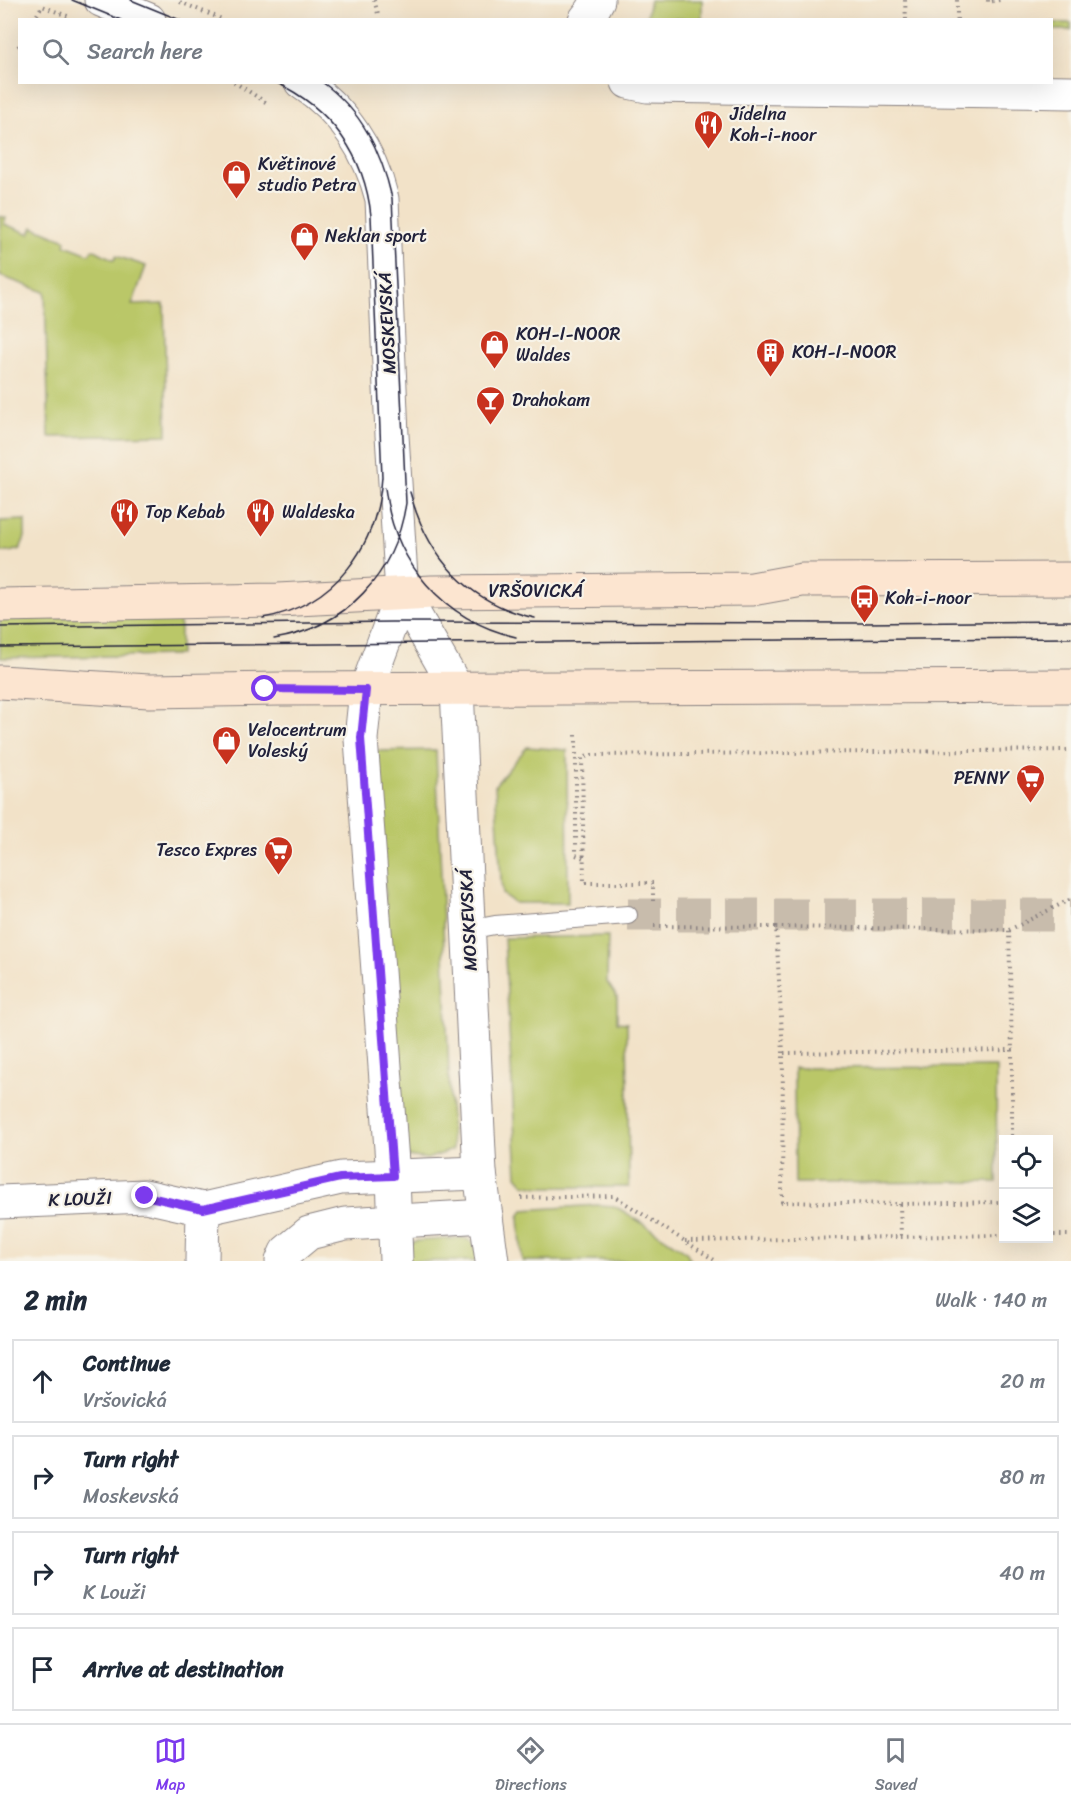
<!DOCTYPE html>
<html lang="en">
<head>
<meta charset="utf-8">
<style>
	:root { --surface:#fff; --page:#f2f2f3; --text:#1f2937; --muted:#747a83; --line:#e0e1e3; --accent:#7c3aed }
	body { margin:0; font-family:Sriracha,sans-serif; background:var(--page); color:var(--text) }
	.controls { position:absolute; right:18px; bottom:18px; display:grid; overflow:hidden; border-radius:0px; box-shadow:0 6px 24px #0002 }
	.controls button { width:54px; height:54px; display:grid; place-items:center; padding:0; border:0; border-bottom:2px solid var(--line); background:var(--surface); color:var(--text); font:30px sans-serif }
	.stop { position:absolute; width:18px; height:18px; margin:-14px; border:4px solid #7c3aed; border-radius:50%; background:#fff }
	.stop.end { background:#7c3aed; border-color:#fff; box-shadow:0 2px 6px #0008 }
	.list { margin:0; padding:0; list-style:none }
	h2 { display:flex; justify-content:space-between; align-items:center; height:78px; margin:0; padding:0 24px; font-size:26px }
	h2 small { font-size:20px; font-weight:400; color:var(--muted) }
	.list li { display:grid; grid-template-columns:39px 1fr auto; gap:18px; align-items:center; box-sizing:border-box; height:84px; margin:0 12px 12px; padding:0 12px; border:2px solid var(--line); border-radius:0px }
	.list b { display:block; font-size:22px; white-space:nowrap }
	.list p { margin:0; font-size:20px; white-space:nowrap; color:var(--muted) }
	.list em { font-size:20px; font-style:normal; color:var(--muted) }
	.icon { flex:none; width:33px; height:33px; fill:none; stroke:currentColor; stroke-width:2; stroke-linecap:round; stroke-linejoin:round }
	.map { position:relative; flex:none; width:1071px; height:1261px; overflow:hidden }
	.search { position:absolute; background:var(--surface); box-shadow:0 6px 24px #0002; left:18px; right:18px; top:18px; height:66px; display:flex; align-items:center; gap:15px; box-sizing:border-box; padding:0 21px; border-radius:0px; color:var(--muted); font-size:22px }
	.sheet { height:462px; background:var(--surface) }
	nav { display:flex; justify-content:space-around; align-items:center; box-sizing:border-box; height:84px; border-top:2px solid var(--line); background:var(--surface); font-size:16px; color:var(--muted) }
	nav a { display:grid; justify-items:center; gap:3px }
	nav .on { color:var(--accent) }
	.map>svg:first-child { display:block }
	.green { fill:#bac768; stroke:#6e7452; stroke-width:1.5 }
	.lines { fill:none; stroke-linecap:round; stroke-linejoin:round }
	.minor-tunnel { stroke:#c8bcac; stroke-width:33; stroke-dasharray:33 16; stroke-linecap:butt }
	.service-casing { stroke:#8a8282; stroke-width:20 }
	.minor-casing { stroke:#8a8282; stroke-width:35 }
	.tertiary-casing { stroke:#8a8282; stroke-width:35 }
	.secondary-casing { stroke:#8a8282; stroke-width:35 }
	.path { stroke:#8a8282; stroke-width:4; stroke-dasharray:1.5 4.5; stroke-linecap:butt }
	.service { stroke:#fff; stroke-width:18 }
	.minor { stroke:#fff; stroke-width:33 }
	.tertiary { stroke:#fff; stroke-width:33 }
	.secondary { stroke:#fce5d0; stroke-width:33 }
	.tram { stroke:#22223b; stroke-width:1.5 }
	.route { stroke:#7c3aed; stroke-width:8 }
	.labels { text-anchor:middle; stroke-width:4.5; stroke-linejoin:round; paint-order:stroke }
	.poi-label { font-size:18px; fill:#22223b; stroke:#f7f3e8; text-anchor:start }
	.street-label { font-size:18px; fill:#22223b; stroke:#f7f3e8 }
</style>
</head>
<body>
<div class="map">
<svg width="1071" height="1261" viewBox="0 0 1071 1261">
	<rect width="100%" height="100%" fill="#f7f3e8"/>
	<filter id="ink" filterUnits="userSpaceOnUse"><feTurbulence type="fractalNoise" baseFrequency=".0167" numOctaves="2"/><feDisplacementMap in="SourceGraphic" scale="12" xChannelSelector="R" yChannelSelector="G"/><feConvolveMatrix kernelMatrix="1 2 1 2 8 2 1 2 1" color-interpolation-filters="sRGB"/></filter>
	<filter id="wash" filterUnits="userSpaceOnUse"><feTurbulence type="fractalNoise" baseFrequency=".008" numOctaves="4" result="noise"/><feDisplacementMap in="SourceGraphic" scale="24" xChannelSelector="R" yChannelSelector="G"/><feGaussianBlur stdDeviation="1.35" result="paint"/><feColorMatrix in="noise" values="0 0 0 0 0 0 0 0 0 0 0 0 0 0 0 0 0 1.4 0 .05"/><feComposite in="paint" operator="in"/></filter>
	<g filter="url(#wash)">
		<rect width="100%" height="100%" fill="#f2e2c8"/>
		<!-- green -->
		<path class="green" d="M650,0H702V19H646Z
			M1052,23H1071V30H1052Z
			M0,216L6,218L4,224L30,234L33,227L66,240L65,245L89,254L93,249L114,260L116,256L146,266L132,305L164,304L167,435L49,437L45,292L0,276Z
			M25,520V537L20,549L9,552H0V521Z
			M180,615V655L0,658V618Z
			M527,747L567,750L568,903H515L502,894L495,785Z
			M436,750L452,1150L427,1159L401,1155L376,751Z
			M608,936L607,982L617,997V1022L627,1023L629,1187H538L524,1184L517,1176L504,938Z
			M996,1067L997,1182L795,1183L794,1068Z
			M598,1205L614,1206L623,1211L681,1248L687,1253L691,1261H522L519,1217L523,1210Z
			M462,1238C476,1240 476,1249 479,1261H408L410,1244L415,1241Z"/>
	</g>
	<g filter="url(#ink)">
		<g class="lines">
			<!-- minor-tunnel -->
			<path class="minor-tunnel" d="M628,915H1071"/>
			<defs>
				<path id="service" d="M468,930L495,925L628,915"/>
				<path id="minor" d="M101,0L149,20
					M585,20L592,11L598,0
					M301,82C343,109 370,151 382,199L392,435L402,593
					M628,82L647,86L1071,92
					M0,1202L145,1196L203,1209L341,1178L480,1173
					M202,1261L203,1209
					M282,1261L286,1252L309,1233L345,1224L486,1216"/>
				<path id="tertiary" d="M402,593L457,689L480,1173L492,1261
					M396,1261L393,1176L361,739L366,690L402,593"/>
				<path id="secondary" d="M0,605L278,600L432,592L752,589L802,580L1071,579
					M0,682L149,691L281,689L1071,686"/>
			</defs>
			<!-- service casing -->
			<use href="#service" class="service-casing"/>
			<!-- minor casing -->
			<use href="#minor" class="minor-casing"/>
			<!-- tertiary casing -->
			<use href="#tertiary" class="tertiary-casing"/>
			<!-- secondary casing -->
			<use href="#secondary" class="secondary-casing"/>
			<!-- path -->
			<path class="path" d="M374,0L379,17
				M905,0L906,20
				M957,0V20
				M988,0V2L1000,0
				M180,2L224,20
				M34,20L42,6L70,17
				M18,47L20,45
				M234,82L267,103
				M576,735V855L584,858
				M653,901V883H584L582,758L592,755L1071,750
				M654,926L776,927
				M1009,930L1071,899
				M783,1053L776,927L1009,930L1012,1050
				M521,1198L614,1196L716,1261
				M1004,1202L900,1204L782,1202L783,1053L1012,1050V1140
				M900,1204L901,1236
				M1048,1235H1071
				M685,1241L1004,1235"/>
			<!-- service -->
			<use href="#service" class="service"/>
			<!-- minor -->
			<use href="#minor" class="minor"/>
			<!-- tertiary -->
			<use href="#tertiary" class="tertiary"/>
			<!-- secondary -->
			<use href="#secondary" class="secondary"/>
			<!-- tram -->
			<path class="tram" d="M72,0L121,20
				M131,0L180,20
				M385,488C394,563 443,620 516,637
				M410,492C427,557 468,603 535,618
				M263,618C335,605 377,547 382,477L371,216C365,156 331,108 275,82
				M0,627L392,622L864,623L1071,621
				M274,639C347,627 395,574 406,503L392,198C381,151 362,111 322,82
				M0,647C357,642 714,641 1071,638"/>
		</g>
	</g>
	<g class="lines" filter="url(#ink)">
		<!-- route -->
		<path class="route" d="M145,1196L203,1209L340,1178L393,1176L361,738L366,690L265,689"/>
	</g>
	<!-- icons -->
	<defs>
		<symbol id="restaurant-pin" viewBox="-11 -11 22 30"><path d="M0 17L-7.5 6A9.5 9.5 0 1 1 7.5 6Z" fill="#c8321e" stroke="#f7f3e8"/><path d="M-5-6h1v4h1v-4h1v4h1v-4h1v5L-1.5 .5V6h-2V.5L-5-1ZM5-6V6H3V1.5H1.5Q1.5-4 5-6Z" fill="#fff"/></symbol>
		<symbol id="shop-pin" viewBox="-11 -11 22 30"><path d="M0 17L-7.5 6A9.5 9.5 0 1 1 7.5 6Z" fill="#c8321e" stroke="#f7f3e8"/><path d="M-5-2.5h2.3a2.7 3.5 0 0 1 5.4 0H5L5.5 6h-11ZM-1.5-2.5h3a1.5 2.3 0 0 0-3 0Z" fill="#fff"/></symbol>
		<symbol id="building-pin" viewBox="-11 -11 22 30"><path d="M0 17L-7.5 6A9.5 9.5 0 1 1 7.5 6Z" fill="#c8321e" stroke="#f7f3e8"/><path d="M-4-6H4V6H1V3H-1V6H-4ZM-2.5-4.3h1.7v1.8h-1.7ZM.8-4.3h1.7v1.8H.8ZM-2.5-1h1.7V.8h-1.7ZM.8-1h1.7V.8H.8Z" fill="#fff"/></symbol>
		<symbol id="bar-pin" viewBox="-11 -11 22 30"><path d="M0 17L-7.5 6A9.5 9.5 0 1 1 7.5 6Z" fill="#c8321e" stroke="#f7f3e8"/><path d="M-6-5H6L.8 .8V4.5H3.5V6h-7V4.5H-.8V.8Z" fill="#fff"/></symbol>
		<symbol id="bus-pin" viewBox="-11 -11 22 30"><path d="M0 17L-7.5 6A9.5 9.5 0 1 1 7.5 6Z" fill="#c8321e" stroke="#f7f3e8"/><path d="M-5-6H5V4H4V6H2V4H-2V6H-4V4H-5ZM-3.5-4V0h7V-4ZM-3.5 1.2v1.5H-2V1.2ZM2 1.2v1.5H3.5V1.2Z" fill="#fff"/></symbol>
		<symbol id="supermarket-pin" viewBox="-11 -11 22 30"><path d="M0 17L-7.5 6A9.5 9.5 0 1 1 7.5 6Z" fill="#c8321e" stroke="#f7f3e8"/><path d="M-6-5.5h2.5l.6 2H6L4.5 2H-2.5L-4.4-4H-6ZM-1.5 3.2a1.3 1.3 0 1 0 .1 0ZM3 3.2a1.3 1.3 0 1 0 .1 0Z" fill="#fff"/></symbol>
	</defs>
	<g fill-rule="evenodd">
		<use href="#restaurant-pin" x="692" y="108" width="33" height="45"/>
		<use href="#shop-pin" x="220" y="158" width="33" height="45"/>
		<use href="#shop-pin" x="288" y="220" width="33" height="45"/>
		<use href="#shop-pin" x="478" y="328" width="33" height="45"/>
		<use href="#building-pin" x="754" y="336" width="33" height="45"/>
		<use href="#bar-pin" x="474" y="384" width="33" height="45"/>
		<use href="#restaurant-pin" x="108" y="496" width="33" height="45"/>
		<use href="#restaurant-pin" x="244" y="496" width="33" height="45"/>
		<use href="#bus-pin" x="848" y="582" width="33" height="45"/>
		<use href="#shop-pin" x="210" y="724" width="33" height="45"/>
		<use href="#supermarket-pin" x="1014" y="762" width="33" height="45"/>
		<use href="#supermarket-pin" x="262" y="834" width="33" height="45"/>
	</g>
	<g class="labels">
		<!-- poi labels -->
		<g class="poi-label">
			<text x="730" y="120">Jídelna<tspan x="730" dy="21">Koh-i-noor</tspan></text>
			<text x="258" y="170">Květinové<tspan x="258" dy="21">studio Petra</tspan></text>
			<text x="325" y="242">Neklan sport</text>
			<text x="516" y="340">KOH-I-NOOR<tspan x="516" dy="21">Waldes</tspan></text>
			<text x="792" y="358">KOH-I-NOOR</text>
			<text x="512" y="406">Drahokam</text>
			<text x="145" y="518">Top Kebab</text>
			<text x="282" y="518">Waldeska</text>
			<text x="885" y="604">Koh-i-noor</text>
			<text x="248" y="736">Velocentrum<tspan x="248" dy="21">Voleský</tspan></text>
			<text x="1009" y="784" text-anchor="end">PENNY</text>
			<text x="257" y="856" text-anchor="end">Tesco Expres</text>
		</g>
		<!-- street labels -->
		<g class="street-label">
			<text transform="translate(387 323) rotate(-93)" y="6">MOSKEVSKÁ</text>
			<text x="536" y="597">VRŠOVICKÁ</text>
			<text transform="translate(468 920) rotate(-93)" y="6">MOSKEVSKÁ</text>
			<text transform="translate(80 1199) rotate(-2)" y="6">K LOUŽI</text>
		</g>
	</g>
</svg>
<div class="controls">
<button><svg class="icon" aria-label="locate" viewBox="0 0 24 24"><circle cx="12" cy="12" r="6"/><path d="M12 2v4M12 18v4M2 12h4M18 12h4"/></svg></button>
<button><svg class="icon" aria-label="layers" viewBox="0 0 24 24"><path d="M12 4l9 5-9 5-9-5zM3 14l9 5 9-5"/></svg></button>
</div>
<div class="stop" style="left:265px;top:689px"></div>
<div class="stop end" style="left:145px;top:1196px"></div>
<div class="search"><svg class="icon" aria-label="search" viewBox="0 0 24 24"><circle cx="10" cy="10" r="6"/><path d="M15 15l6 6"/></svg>Search here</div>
</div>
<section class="sheet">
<h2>2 min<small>Walk · 140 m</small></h2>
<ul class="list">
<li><svg class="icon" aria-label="ahead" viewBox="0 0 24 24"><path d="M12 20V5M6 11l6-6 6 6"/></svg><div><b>Continue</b><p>Vršovická</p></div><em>20 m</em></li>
<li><svg class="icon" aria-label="right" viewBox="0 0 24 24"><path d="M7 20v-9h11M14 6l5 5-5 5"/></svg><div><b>Turn right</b><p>Moskevská</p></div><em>80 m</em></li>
<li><svg class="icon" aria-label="right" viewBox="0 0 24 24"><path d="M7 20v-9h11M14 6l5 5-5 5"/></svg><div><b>Turn right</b><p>K Louži</p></div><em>40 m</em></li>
<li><svg class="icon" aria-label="arrive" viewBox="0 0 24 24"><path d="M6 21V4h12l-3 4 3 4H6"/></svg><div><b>Arrive at destination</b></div></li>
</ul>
</section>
<nav>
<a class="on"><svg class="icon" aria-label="map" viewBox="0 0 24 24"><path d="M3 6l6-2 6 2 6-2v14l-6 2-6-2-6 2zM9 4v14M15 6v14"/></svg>Map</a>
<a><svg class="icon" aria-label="directions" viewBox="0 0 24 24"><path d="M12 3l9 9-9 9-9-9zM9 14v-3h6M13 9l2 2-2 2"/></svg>Directions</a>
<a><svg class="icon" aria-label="saved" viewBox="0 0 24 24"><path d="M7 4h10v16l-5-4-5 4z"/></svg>Saved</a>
</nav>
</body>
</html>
